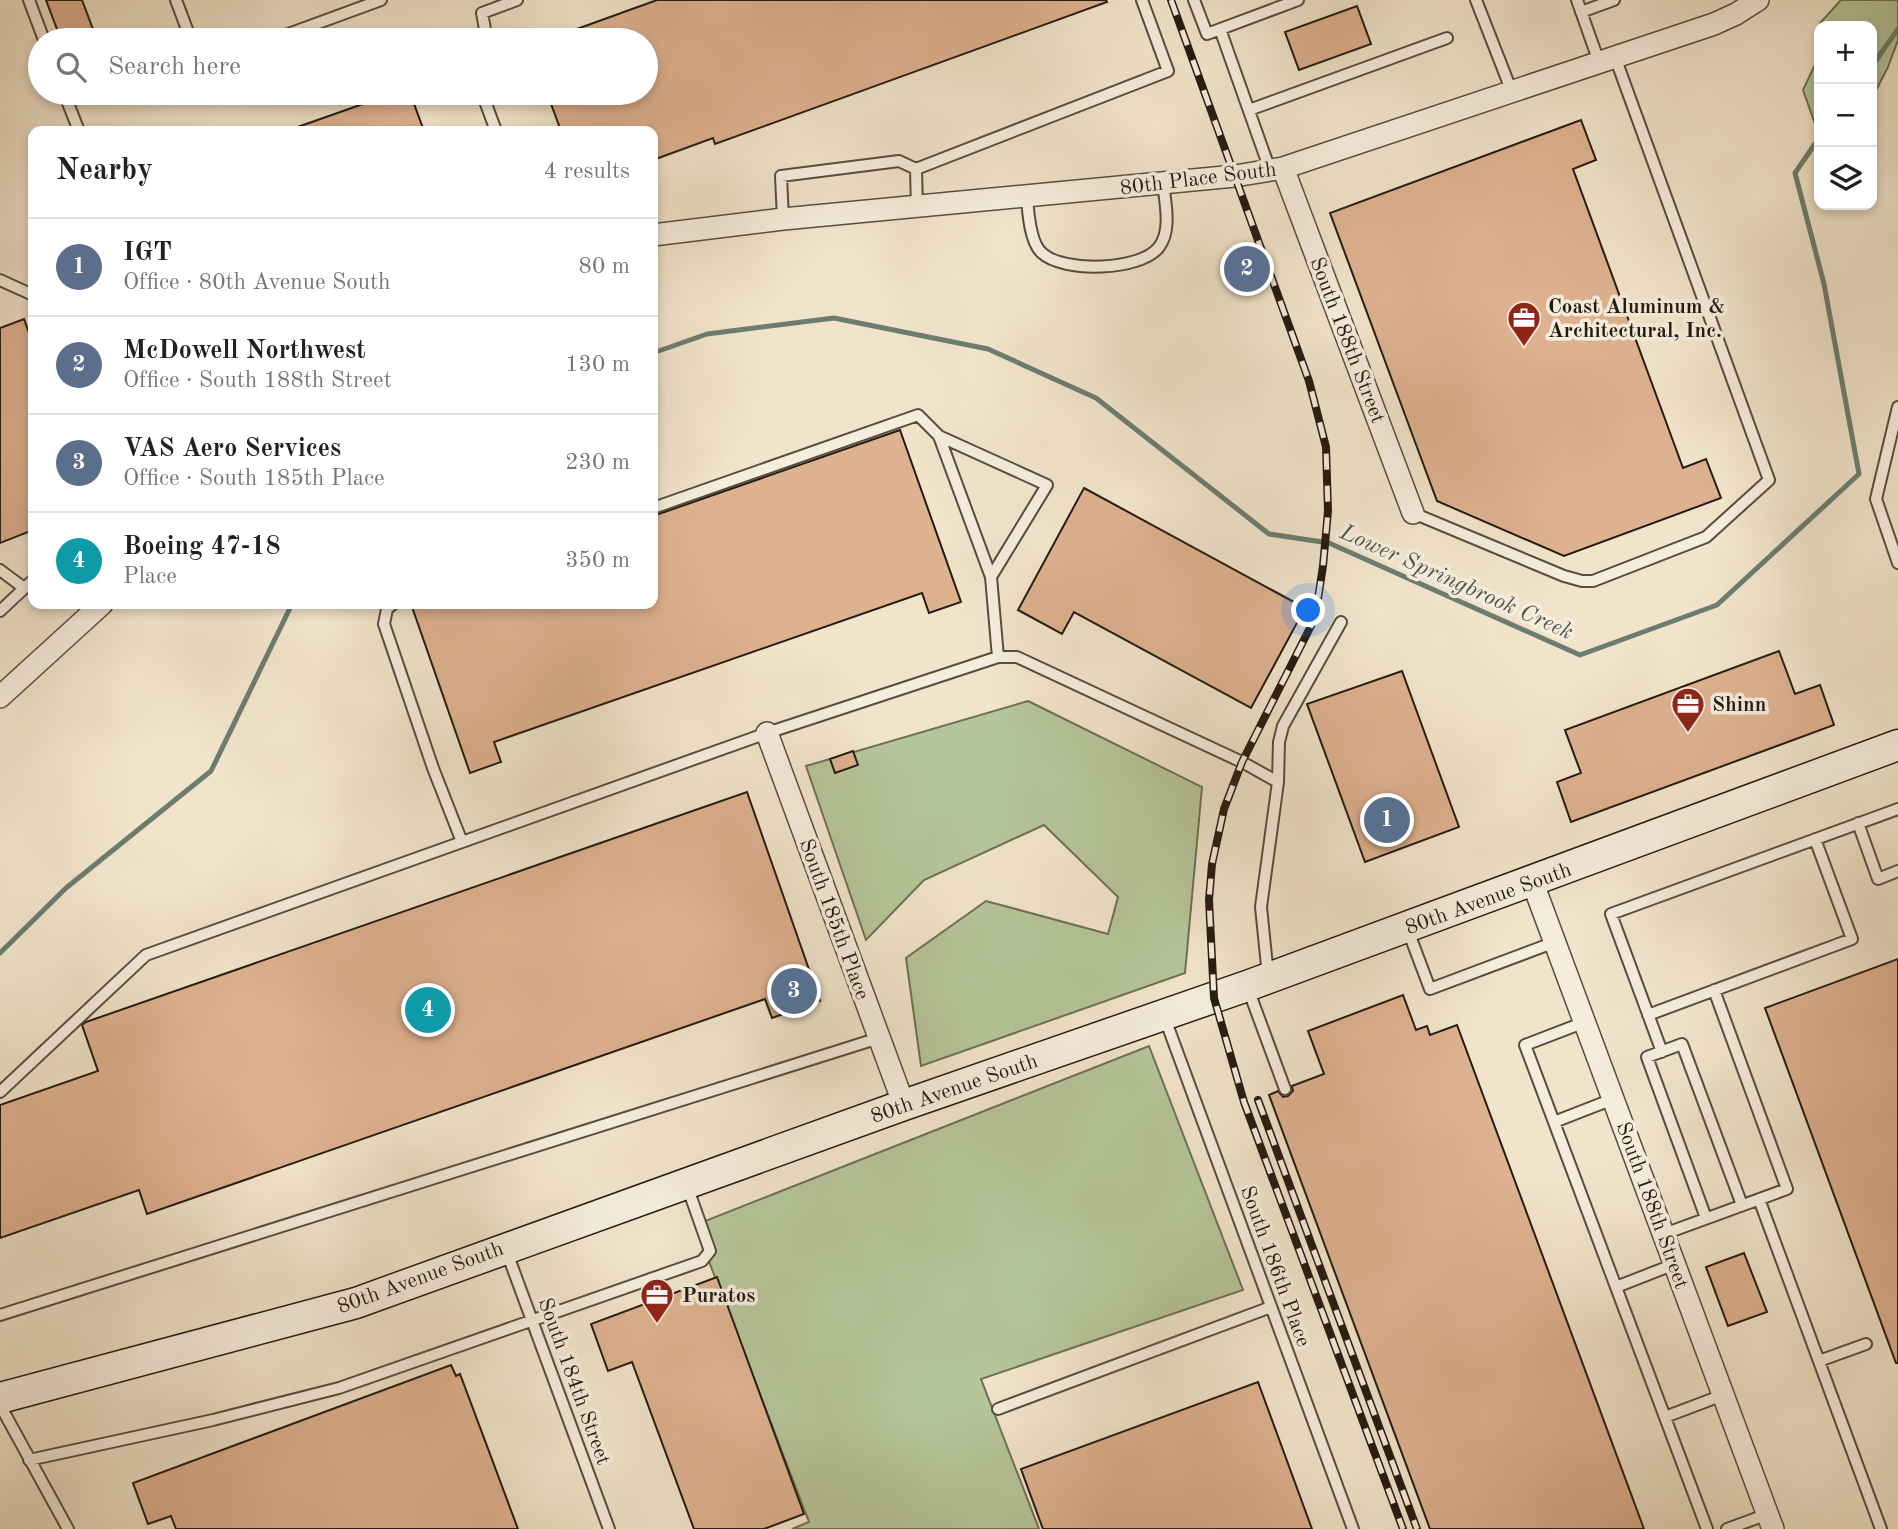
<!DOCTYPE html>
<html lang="en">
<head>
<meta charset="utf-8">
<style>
	:root { --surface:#fff; --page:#f2f2f2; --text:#202124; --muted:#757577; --line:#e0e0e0; --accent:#db2777 }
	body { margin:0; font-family:"Old Standard TT",serif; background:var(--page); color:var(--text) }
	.controls { position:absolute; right:21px; top:21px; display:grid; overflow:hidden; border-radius:14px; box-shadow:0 4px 10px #0003 }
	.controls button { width:63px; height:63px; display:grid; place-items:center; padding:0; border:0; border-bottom:2px solid var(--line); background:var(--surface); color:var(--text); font:35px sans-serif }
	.you { position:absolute; left:1309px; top:611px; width:24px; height:24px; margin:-18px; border:5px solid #fff; border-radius:50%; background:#1a73e8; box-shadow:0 0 0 10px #1a73e833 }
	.badge { display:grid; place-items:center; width:46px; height:46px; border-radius:50%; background:var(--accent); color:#fff; font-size:23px; font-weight:700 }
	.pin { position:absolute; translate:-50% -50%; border:4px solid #fff; box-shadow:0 2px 7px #0006 }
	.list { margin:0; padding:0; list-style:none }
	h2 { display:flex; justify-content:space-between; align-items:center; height:91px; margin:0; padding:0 28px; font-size:30px }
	h2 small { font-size:23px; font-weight:400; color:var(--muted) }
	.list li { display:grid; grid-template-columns:46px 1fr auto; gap:21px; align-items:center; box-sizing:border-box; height:98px; padding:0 28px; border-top:2px solid var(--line) }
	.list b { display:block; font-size:26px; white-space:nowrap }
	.list p { margin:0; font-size:23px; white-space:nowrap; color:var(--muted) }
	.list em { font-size:23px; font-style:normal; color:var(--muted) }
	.icon { flex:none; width:38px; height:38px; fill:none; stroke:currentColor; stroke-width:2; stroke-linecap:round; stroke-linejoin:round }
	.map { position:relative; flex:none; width:1898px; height:1529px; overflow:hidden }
	.search { position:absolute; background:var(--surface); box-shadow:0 4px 10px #0003; left:28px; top:28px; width:630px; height:77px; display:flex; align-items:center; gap:18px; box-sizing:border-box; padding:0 24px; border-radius:38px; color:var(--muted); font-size:26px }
	.panel { position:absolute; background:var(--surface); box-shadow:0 4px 10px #0003; left:28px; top:126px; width:630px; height:483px; border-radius:14px }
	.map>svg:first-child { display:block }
	.green { fill:#b6c59a; stroke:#6d7054; stroke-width:2 }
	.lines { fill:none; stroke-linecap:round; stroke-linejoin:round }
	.stream { stroke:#6c7d70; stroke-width:5 }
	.building { fill:#deb190; stroke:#241b0f; stroke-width:2 }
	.lane-casing { stroke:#574d3e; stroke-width:14 }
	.street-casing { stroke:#574d3e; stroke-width:24 }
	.secondary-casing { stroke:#241b0f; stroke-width:33 }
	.lane { stroke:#f6eddd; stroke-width:10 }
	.street { stroke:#f6eddd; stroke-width:21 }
	.secondary { stroke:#f6eddd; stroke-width:30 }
	.rail-casing { stroke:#241b0f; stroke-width:8 }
	.rail { stroke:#f6eddd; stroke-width:5; stroke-dasharray:16; stroke-linecap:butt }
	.labels { text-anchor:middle; stroke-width:7; stroke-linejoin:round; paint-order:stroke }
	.street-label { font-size:21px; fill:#241b0f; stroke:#f6eddd }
	.poi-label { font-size:21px; font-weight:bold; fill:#241b0f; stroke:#f6eddd; text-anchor:start }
	.water-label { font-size:23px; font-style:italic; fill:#4e5448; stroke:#f6eddd }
</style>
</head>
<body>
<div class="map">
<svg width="1898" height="1529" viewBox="0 0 1898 1529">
	<rect width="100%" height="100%" fill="#f1e4cb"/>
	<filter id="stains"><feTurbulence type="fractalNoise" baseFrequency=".00286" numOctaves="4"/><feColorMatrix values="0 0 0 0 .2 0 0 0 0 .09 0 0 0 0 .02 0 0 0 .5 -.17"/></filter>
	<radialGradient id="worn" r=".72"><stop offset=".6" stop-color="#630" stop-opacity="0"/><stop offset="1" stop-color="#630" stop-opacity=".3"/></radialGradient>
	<!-- green -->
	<path class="green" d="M1841,0H1898V40L1888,67L1872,98V26H1822L1820,23Z
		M1819,56V135L1803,90Z
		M1028,701L1202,787L1185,973L921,1066L906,958L986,901L1108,934L1118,897L1044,825L924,880L866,940L806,766Z
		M1149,1046L1243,1290L981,1379L1039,1529H792L809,1522L695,1225Z"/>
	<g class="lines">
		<!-- stream -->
		<path class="stream" d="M1872,66L1898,29
			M653,353L707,334L834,318L988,349L1096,398L1269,534L1329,543L1580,655L1717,605L1859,474L1824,284L1795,173L1819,138
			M0,953L66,888L211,771L292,604"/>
	</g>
	<!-- building -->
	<path class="building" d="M46,0H82L97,40H61Z
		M657,0H1106L1107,2L715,144L713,138L653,160V131H561L547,93H646V40H552V38Z
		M1357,6L1371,44L1299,70L1285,32Z
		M394,93H410L424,131H292V129Z
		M1581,120L1596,160L1573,169L1683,468L1706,459L1721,498L1564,556L1437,501L1330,213Z
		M1252,249L1264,281L1242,289L1230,257Z
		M24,319L33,344V530L0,543V328Z
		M900,430L961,602L929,613L922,593L494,742L501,762L470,773L411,604H653V516Z
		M1084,488L1305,608L1251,708L1074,612L1062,634L1018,610Z
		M1779,651L1795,694L1820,685L1834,725L1571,822L1557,782L1581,773L1565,730Z
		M1402,671L1459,827L1365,862L1307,704Z
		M853,751L858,765L835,773L830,759Z
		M747,792L820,1001L772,1018L765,999L147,1214L139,1190L0,1238V1105L98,1071L82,1025L86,1022Z
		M1898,959V1363H1896L1765,1008Z
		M1403,995L1416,1030L1427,1026L1430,1035L1457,1025L1644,1529H1430L1269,1095L1278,1091L1283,1097L1288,1096L1293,1091L1292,1086L1324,1074L1308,1031Z
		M1744,1253L1767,1312L1728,1326L1706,1267Z
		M717,1277L804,1514L764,1529H694L632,1362L608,1371L591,1324Z
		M451,1365L456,1376L460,1374L518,1529H176L171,1516L148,1524L133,1483Z
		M1258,1382L1312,1529H1043L1021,1469Z"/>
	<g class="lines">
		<defs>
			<path id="lane" d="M29,0L44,40
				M176,0L191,40
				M1194,0L1207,34L1298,0
				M1476,0L1512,92
				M1577,0L1599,62
				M1581,12L1614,0
				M1220,29L1270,170
				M272,40L381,0
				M487,40L482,13L517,0
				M64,93L79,131
				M482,93L496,131
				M1249,110L1447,38
				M1027,197C1028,212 1030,243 1042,253C1063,273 1141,271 1159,247C1172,230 1165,202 1163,183
				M917,208L916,169L1168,71L1142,0
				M783,219L781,176L899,161L916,169
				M0,280L33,295
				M1898,407L1876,499L1898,563
				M653,508L918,415L939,436
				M1413,513L1564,576L1582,581H1593L1706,537L1769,480L1615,57
				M0,570L24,588
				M991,577L939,436L1047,485L991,577L998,657
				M393,604L387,609L384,624L433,768L462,842
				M0,611L33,580
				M1278,782L1279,742L1283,726L1341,622
				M1858,823L1878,879L1898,871
				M1407,928L1430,989L1555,942
				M1247,986L1285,1089
				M1648,1015L1852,939L1815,839
				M1164,1016L1353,1529
				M1585,1022L1525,1045L1707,1529
				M1662,1052L1611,914L1898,809
				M0,1092L146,955L767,733L998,657H1017L1242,762L1278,782L1261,907L1268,976
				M1554,1122L1613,1099
				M1759,1199L1881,1529
				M1706,1218L1647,1057L1682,1044L1742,1205
				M1664,1234L1787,1189L1714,990
				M506,1250L609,1529
				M1616,1287L1675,1264
				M0,1315L879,1038
				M1819,1361L1866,1344
				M0,1405L68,1529
				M998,1409L1271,1307
				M1665,1417L1723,1395
				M29,1460L213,1420L339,1388L702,1261L710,1251L687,1186
				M1727,1529L1768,1514"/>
			<path id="street" d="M1283,168L1413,513
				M653,235L783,219L1235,176L1283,168L1714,24L1736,14L1758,0
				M0,697L102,604
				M767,733L904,1105
				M1532,881L1773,1529"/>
			<path id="secondary" d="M0,1398L356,1303L904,1105L1247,986L1898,745"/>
		</defs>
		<!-- lane casing -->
		<use href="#lane" class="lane-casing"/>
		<!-- street casing -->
		<use href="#street" class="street-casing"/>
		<!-- secondary casing -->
		<use href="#secondary" class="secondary-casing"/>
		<!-- lane -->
		<use href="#lane" class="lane"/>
		<!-- street -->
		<use href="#street" class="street"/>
		<!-- secondary -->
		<use href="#secondary" class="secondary"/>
		<defs>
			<path id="rail" d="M1171,0L1309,381L1326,447L1328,511L1323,566L1315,618L1242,762L1224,809L1212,864L1209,900L1214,998L1244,1102L1403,1529
				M1258,1100L1417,1529"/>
		</defs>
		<!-- rail casing -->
		<use href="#rail" class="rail-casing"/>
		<!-- rail -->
		<use href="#rail" class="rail"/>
	</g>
	<!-- icons -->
	<defs>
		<symbol id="office-pin" viewBox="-11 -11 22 30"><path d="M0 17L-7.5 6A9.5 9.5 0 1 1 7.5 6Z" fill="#8f2418" stroke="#f6eddd"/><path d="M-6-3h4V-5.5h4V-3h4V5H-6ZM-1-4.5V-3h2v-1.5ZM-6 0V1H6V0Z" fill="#fff"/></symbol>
	</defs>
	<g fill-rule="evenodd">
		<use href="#office-pin" x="1505" y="299" width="38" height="52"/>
		<use href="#office-pin" x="1669" y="685" width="38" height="52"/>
		<use href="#office-pin" x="638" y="1276" width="38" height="52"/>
	</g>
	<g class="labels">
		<!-- street labels -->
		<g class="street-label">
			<text transform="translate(1198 178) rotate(-7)" y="7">80th Place South</text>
			<text transform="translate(1348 340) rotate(69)" y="7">South 188th Street</text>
			<text transform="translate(1488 898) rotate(-20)" y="7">80th Avenue South</text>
			<text transform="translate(835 919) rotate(70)" y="7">South 185th Place</text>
			<text transform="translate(954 1088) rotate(-19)" y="7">80th Avenue South</text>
			<text transform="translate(1653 1205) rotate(70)" y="7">South 188th Street</text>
			<text transform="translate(1276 1266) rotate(70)" y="7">South 186th Place</text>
			<text transform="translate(420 1277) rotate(-20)" y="7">80th Avenue South</text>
			<text transform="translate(575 1381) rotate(70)" y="7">South 184th Street</text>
		</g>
		<!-- poi labels -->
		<g class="poi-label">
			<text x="1548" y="313">Coast Aluminum &amp;<tspan x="1548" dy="24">Architectural, Inc.</tspan></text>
			<text x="1712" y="711">Shinn</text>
			<text x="682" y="1302">Puratos</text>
		</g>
		<!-- water labels -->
		<g class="water-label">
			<text transform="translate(1457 581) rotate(24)" y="8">Lower Springbrook Creek</text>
		</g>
	</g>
	<rect width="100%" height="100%" filter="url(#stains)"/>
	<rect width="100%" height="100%" fill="url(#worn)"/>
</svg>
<div class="controls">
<button>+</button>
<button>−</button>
<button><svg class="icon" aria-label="layers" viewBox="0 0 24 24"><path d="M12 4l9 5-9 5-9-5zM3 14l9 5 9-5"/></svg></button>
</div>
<div class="you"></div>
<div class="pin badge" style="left:1387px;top:820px;background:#5c6f8a">1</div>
<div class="pin badge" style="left:1247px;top:269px;background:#5c6f8a">2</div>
<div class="pin badge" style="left:794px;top:991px;background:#5c6f8a">3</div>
<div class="pin badge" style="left:428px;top:1010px;background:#0f9aa8">4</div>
<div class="search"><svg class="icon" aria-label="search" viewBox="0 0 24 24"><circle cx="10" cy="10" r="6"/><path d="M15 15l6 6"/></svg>Search here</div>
<section class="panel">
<h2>Nearby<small>4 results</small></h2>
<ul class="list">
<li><span class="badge" style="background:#5c6f8a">1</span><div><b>IGT</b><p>Office · 80th Avenue South</p></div><em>80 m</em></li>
<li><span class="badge" style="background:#5c6f8a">2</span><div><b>McDowell Northwest</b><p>Office · South 188th Street</p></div><em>130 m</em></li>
<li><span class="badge" style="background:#5c6f8a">3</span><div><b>VAS Aero Services</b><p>Office · South 185th Place</p></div><em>230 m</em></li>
<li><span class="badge" style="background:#0f9aa8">4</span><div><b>Boeing 47-18</b><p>Place</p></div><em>350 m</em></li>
</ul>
</section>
</div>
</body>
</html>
